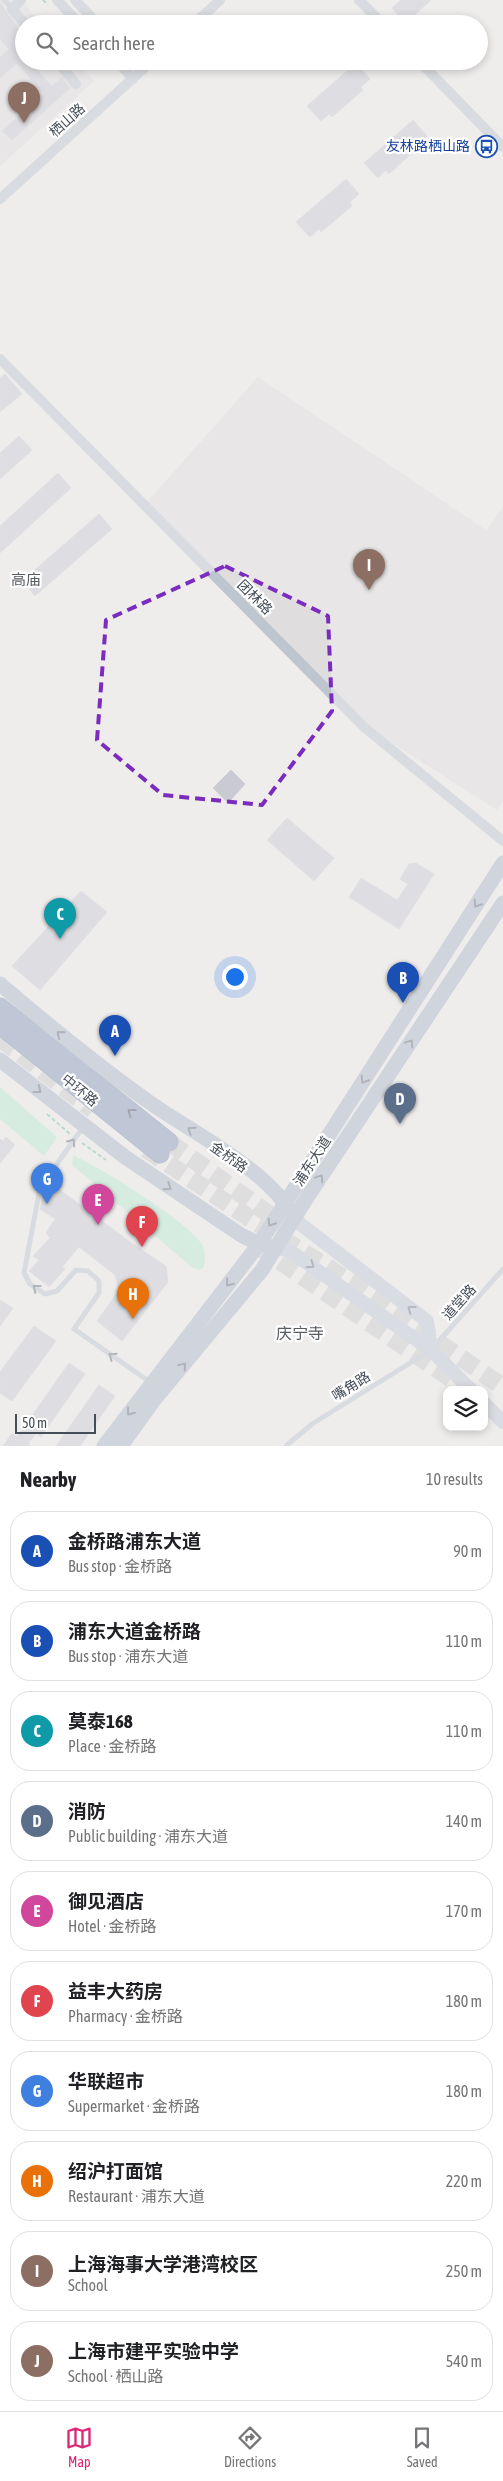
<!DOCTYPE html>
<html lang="en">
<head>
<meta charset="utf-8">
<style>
	:root { --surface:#fff; --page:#f2f2f2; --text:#202124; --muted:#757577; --line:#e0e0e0; --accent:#db2777 }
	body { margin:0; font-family:"Asap Condensed","Noto Sans SC",sans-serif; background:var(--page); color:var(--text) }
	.controls { position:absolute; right:15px; bottom:15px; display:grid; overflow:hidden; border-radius:10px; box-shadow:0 2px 8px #0003 }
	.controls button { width:45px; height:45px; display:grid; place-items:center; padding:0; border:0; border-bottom:1px solid var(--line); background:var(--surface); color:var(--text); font:25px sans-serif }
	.scale { position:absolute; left:15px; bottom:12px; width:81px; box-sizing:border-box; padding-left:5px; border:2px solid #454d59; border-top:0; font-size:14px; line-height:18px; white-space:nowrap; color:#454d59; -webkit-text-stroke:4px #fff; paint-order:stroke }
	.you { position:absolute; left:234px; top:976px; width:18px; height:18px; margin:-12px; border:4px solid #fff; border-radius:50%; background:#1a73e8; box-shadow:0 0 0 8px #1a73e833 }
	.badge { display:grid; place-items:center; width:32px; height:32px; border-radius:50%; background:var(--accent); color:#fff; font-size:16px; font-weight:700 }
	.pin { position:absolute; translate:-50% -41px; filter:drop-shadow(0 1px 2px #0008) }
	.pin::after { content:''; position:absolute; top:26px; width:18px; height:15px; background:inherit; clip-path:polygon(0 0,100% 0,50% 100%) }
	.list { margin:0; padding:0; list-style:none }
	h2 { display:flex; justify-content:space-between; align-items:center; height:65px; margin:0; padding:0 20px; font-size:21px }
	h2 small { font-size:16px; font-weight:400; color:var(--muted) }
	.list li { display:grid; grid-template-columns:32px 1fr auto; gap:15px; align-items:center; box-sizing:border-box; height:80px; margin:0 10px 10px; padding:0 10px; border:1px solid var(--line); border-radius:20px }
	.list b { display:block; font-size:19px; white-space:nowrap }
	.list p { margin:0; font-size:16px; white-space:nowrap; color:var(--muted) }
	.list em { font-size:16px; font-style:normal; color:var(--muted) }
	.icon { flex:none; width:28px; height:28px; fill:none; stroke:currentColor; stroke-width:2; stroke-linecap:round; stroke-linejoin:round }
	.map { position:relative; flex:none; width:503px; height:1446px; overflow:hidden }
	.search { position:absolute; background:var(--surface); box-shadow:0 2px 8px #0003; left:15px; right:15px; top:15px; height:55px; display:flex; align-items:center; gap:12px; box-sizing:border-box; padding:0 18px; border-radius:28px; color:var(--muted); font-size:19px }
	.sheet { height:965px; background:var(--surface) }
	nav { display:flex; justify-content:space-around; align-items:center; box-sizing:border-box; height:70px; border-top:1px solid var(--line); background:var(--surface); font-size:14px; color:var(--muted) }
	nav a { display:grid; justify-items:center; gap:2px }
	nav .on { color:var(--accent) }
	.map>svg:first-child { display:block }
	.education { fill:#e0ddde }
	.green { fill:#bbecd3 }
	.building { fill:#c9cad2; stroke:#d0d1d8 }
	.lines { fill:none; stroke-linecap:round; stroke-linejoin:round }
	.highway-tunnel { stroke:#cdcccf; stroke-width:18; stroke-dasharray:18 9; stroke-linecap:butt }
	.highway-casing { stroke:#7084a5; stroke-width:19 }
	.path { stroke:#74c8a8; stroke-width:2; stroke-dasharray:4 2.5; stroke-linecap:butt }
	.lane { stroke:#bdc5ce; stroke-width:5 }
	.street { stroke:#bdc5ce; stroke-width:10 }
	.secondary { stroke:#bfc7d5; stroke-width:14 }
	.primary { stroke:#acb8ca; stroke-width:15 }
	.highway { stroke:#8599ba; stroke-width:18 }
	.oneway { stroke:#646d7b }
	.oneway2 { stroke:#4b5563 }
	.oneway3 { stroke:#69717c }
	.oneway4 { stroke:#707884 }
	.marked { fill:none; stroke:#7b2cbf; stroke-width:4; stroke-dasharray:10 6; stroke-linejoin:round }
	.labels { text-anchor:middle; stroke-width:4.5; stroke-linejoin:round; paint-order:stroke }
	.street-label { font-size:14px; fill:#454d59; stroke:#fff }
	.transit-label { font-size:14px; fill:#164399; stroke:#fff; text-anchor:end }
	.neighbourhood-label { font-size:15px; fill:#595c61; stroke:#fff }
	.quarter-label { font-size:16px; fill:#595c61; stroke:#fff }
</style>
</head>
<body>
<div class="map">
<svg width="503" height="1446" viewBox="0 0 503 1446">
	<rect width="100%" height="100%" fill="#efecec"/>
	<!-- education -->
	<path class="education" d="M0,0H21L42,24H24V61H76L94,81L0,166Z
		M258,377L486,530L503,507V801L497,810L381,736L292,650L148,501Z"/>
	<!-- green -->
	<path class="green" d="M0,1087L57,1137L44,1156L0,1119Z
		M73,1155C100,1167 187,1221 202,1244C206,1251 205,1260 204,1267L199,1270L193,1268L72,1165Z"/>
	<!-- building -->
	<path class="building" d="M401,0H431L406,23L392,8Z
		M0,2L24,37V61H29L52,86L62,77L70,88L12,140L2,131L43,94L17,63L0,78V57L9,49L0,39Z
		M356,63L370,79L361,87L363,90L332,117L329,114L321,121L307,106Z
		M413,120L427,136L418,143L419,147L389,174L386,170L378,178L364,163Z
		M346,179L359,194L350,202L352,206L321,232L319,229L310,237L296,222Z
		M5,374L22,394L0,412V378Z
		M19,436L32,450L0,479V453Z
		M58,473L71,488L0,553V526Z
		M99,514L112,529L35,596L22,581Z
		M231,770L245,784L228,803L213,788Z
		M287,818L334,858L314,881L267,840Z
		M416,863L434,874L399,929L349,897L361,878L397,900L408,884L400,879L409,864Z
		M81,891L107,912L40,990L12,966Z
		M6,1137L15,1145L0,1163V1139L3,1141Z
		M52,1184L133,1244L166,1266L168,1282L122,1341L97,1321L119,1290L115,1275L79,1247L62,1267L65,1269L49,1287L29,1271L39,1260L33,1256L50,1238L46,1233L55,1219L40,1209L43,1194Z
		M0,1300L13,1308L0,1326Z
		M34,1326L56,1341L12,1401L0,1393V1372Z
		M69,1363L85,1374L41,1437L36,1433L28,1444L31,1446H3L12,1433L17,1437Z
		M99,1385L115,1396L80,1446H56Z"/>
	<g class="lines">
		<!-- highway-tunnel -->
		<path class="highway-tunnel" d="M0,1038L93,1110
			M169,1142L288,1228
			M146,1149L254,1221L354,1284L503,1387
			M258,1246L463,1387"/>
		<defs>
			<path id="highway" d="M0,1007L169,1142
				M0,1025L160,1154"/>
		</defs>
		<!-- highway casing -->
		<use href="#highway" class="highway-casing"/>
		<!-- path -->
		<path class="path" d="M43,0L48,5
			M103,61L108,67
			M47,1114L70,1134
			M82,1143L106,1160"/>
		<!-- lane -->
		<path class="lane" d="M4,0L12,8
			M83,1127L40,1188L24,1273L30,1284L45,1294L57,1291L76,1270L88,1271L99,1281V1293L74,1329L150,1382
			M286,1446L312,1424L431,1350L503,1269"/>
		<!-- street -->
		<path class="street" d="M21,0L12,9L25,24
			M57,0L80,24
			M75,0L98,24
			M359,0L383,24
			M194,24L220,0
			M57,61L76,84
			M117,61L133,79
			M134,61L143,70
			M419,61L503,147
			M0,199L152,61
			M0,359L364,727L503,841"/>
		<!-- secondary -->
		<path class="secondary" d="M295,1220L427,1321L431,1350
			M278,1248L290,1251L431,1350L471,1390
			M484,1403L503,1422"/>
		<!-- primary -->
		<path class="primary" d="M0,984C48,1025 97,1065 149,1102C190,1131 264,1168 289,1210
			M0,1060L125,1157L241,1235L259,1244L269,1246
			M104,1446L259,1244L503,863
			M121,1446L154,1400L262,1270L306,1199L503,903"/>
		<!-- highway -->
		<use href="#highway" class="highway"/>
	</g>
	<!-- one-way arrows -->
	<defs><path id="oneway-chevron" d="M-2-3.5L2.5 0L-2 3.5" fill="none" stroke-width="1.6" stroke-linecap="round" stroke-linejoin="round" transform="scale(1.25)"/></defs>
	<g class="oneway">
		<use href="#oneway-chevron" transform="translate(477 904) rotate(123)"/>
		<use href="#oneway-chevron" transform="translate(60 1034) rotate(-140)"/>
		<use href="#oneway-chevron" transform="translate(410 1043) rotate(-56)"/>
		<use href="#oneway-chevron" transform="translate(364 1080) rotate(123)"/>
		<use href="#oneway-chevron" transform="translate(38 1090) rotate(38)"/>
		<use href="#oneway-chevron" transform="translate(191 1130) rotate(-146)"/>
		<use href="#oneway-chevron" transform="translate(320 1178) rotate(-56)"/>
		<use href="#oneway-chevron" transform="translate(168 1187) rotate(34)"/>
		<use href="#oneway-chevron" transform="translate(271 1223) rotate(122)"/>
		<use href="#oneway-chevron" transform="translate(229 1283) rotate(128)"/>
		<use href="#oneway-chevron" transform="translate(183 1366) rotate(-50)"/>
		<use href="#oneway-chevron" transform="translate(130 1412) rotate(128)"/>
	</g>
	<use class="oneway2" href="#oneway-chevron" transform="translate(131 1112) rotate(-142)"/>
	<g class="oneway3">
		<use href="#oneway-chevron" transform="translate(72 1142) rotate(-55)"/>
		<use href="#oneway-chevron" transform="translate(36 1288) rotate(-143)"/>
		<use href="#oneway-chevron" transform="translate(112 1356) rotate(-145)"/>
	</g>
	<g class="oneway4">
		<use href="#oneway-chevron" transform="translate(311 1265) rotate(35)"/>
		<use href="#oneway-chevron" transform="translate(411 1309) rotate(-143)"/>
	</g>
	<!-- marked area -->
	<path d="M0 0H503V1446H0ZM225,566L328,616L332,711L262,805L163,795L97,740L106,620Z" fill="#efecec" fill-opacity=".55" fill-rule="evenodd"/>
	<path class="marked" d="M225,566L328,616L332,711L262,805L163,795L97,740L106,620Z"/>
	<!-- icons -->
	<defs>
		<symbol id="bus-ring" viewBox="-11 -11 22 22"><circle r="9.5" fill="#fff" stroke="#1a4fb4" stroke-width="1.5"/><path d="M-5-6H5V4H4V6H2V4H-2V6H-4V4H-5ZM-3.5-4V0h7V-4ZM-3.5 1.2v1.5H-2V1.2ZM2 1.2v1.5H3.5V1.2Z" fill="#1a4fb4"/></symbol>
	</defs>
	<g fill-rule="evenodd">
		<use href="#bus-ring" x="474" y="134" width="25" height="25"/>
	</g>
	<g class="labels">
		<!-- street labels -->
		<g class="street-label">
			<text transform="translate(67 120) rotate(-42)" y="5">栖山路</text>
			<text transform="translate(255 597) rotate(45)" y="5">团林路</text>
			<text transform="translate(80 1090) rotate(39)" y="5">中环路</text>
			<text transform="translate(229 1157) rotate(35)" y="5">金桥路</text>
			<text transform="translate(312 1161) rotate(-57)" y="5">浦东大道</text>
			<text transform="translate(459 1302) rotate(-48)" y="5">道堂路</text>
			<text transform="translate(351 1386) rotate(-32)" y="5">嘴角路</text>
		</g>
		<!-- transit labels -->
		<g class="transit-label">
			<text x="470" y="151">友林路栖山路</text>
		</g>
		<!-- neighbourhood labels -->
		<g class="neighbourhood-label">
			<text x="26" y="585">高庙</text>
		</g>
		<!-- quarter labels -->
		<g class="quarter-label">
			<text x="300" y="1339">庆宁寺</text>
		</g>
	</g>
</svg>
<div class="controls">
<button><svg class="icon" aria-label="layers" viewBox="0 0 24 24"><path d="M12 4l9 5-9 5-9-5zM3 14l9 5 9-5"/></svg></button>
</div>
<div class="scale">50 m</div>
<div class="you"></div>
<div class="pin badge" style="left:115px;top:1056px;background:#1a4fb4">A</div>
<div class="pin badge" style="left:403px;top:1003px;background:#1a4fb4">B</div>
<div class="pin badge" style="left:60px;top:939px;background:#0f9aa8">C</div>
<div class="pin badge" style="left:400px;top:1124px;background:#5c6f8a">D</div>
<div class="pin badge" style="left:98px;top:1225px;background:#d1479c">E</div>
<div class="pin badge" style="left:142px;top:1247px;background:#e0444e">F</div>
<div class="pin badge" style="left:47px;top:1204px;background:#3f7fe0">G</div>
<div class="pin badge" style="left:133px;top:1319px;background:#e8710a">H</div>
<div class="pin badge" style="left:369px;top:590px;background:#8d6e63">I</div>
<div class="pin badge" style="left:24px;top:123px;background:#8d6e63">J</div>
<div class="search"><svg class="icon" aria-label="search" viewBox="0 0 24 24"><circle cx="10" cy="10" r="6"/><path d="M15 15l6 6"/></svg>Search here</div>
</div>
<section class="sheet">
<h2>Nearby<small>10 results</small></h2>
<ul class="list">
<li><span class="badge" style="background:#1a4fb4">A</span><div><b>金桥路浦东大道</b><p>Bus stop · 金桥路</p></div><em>90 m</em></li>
<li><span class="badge" style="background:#1a4fb4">B</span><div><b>浦东大道金桥路</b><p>Bus stop · 浦东大道</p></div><em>110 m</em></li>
<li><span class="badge" style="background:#0f9aa8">C</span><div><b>莫泰168</b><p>Place · 金桥路</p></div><em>110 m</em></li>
<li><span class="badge" style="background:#5c6f8a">D</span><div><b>消防</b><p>Public building · 浦东大道</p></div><em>140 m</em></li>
<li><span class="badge" style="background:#d1479c">E</span><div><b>御见酒店</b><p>Hotel · 金桥路</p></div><em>170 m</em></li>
<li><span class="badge" style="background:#e0444e">F</span><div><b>益丰大药房</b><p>Pharmacy · 金桥路</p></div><em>180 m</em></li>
<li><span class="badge" style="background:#3f7fe0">G</span><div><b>华联超市</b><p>Supermarket · 金桥路</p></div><em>180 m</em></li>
<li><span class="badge" style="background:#e8710a">H</span><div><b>绍沪打面馆</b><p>Restaurant · 浦东大道</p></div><em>220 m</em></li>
<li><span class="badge" style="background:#8d6e63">I</span><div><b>上海海事大学港湾校区</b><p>School</p></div><em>250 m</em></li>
<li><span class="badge" style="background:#8d6e63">J</span><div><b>上海市建平实验中学</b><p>School · 栖山路</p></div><em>540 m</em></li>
</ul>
</section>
<nav>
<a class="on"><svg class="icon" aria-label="map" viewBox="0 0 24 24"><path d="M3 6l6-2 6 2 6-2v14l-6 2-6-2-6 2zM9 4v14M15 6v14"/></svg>Map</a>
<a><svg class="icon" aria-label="directions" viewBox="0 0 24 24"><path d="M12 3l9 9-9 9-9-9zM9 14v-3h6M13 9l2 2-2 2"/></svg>Directions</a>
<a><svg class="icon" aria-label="saved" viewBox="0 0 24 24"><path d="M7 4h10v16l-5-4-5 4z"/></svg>Saved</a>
</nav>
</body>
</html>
